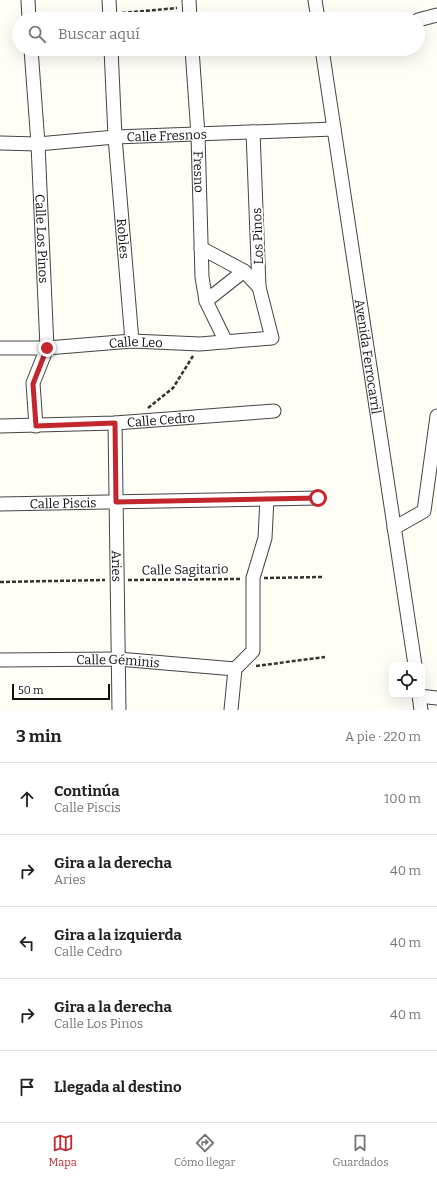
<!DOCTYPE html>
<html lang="es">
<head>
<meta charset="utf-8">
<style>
	:root { --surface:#fff; --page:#f6f6f6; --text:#222; --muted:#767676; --line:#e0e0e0; --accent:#c4262e }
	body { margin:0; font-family:Bitter,serif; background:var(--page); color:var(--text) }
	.controls { position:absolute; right:12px; bottom:12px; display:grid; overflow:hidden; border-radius:8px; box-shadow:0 4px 16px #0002 }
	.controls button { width:36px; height:36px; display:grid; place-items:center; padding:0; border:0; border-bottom:1px solid var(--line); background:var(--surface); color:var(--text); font:20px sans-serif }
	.scale { position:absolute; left:12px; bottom:10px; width:98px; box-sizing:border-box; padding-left:4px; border:2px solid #111; border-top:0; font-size:11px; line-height:14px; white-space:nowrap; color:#111; -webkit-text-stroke:3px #fff; paint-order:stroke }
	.stop { position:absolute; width:12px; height:12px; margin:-9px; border:3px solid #c4262e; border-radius:50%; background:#fff }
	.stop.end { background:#c4262e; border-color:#fff; box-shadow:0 1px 4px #0008 }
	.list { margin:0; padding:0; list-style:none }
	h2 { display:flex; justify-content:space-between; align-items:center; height:52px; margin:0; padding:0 16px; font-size:17px }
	h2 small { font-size:13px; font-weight:400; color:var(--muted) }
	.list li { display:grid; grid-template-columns:26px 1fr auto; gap:12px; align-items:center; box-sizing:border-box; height:72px; padding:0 16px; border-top:1px solid var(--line) }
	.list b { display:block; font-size:15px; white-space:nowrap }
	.list p { margin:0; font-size:13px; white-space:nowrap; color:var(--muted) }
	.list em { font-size:13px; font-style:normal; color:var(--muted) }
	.icon { flex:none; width:22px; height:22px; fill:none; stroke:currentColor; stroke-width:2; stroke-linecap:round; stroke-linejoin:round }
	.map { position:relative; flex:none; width:437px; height:710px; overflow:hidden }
	.search { position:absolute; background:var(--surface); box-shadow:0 4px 16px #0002; left:12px; right:12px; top:12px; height:44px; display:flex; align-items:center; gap:10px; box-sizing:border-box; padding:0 14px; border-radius:22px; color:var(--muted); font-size:15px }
	.sheet { height:412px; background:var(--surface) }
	nav { display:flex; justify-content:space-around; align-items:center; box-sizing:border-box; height:56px; border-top:1px solid var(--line); background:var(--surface); font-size:11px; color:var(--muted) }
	nav a { display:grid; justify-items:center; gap:2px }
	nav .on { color:var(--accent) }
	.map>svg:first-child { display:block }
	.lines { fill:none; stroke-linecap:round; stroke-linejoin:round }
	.minor-casing { stroke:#444; stroke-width:15 }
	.path { stroke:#333; stroke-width:2.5; stroke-dasharray:4 2; stroke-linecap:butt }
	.minor { stroke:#fff; stroke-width:13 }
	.route { stroke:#c4262e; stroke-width:5 }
	.labels { text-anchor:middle; stroke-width:4; stroke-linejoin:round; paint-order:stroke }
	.street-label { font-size:13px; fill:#111; stroke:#fff }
</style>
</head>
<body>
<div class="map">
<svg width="437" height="710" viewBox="0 0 437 710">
	<rect width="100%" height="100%" fill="#fffdf5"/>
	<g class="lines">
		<defs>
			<g id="minor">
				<path d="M28,0L29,19"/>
				<path d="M109,0L110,19"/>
				<path d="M189,0L190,19"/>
				<path d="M315,0L318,19"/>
				<path d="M418,20L437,15"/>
				<path id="s1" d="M31,49L38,144L47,348L33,383L36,426"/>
				<path id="s2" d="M111,49L115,137L132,341"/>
				<path id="s3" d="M192,49L198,135L202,277L206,301L226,342"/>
				<path id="s4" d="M322,49L415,665"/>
				<path id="s5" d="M0,143L38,144L115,137L334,129"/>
				<path d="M201,248L244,271L259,287"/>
				<path d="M206,301L244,271"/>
				<path id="s6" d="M0,348H47L132,341L200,344L272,338L259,287L253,132"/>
				<path id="s7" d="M115,423L119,710"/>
				<path id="s8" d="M0,426L115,423L274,411"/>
				<path id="s9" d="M0,504L318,498"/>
				<path d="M394,528L424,511L437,416"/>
				<path id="s10" d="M0,660L118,659L235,669"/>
				<path d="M419,695L421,710"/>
				<path d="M419,696L437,698"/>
				<path d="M231,710L235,669L253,651V578L265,538L267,499"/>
			</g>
		</defs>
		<!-- minor casing -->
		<use href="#minor" class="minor-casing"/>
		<!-- path -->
		<path class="path" d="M122,13L177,8
			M148,408L173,388L193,356
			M264,578L323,577
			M128,580L241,579
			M0,582L105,580
			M256,666L325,657"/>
		<!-- minor -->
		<use href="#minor" class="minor"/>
	</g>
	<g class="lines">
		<!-- route -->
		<path class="route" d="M47,348L33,384L36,426L115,423L116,502L318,498"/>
	</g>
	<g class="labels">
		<!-- street labels -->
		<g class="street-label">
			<text dy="5" stroke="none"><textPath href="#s5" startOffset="167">Calle Fresnos</textPath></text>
			<text dy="5" stroke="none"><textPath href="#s3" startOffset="123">Fresno</textPath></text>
			<text transform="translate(257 236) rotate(-92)" y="5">Los Pinos</text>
			<text dy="5" stroke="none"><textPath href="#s1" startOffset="190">Calle Los Pinos</textPath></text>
			<text dy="5" stroke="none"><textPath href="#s2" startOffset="190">Robles</textPath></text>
			<text dy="5" stroke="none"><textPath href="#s6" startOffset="136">Calle Leo</textPath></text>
			<text dy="5" stroke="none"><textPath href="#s4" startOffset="311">Avenida Ferrocarril</textPath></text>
			<text dy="5" stroke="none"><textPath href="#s8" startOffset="161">Calle Cedro</textPath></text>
			<text dy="5" stroke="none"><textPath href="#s9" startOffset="63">Calle Piscis</textPath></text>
			<text dy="5" stroke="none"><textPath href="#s7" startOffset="143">Aries</textPath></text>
			<text transform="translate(185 569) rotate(-1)" y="5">Calle Sagitario</text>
			<text dy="5" stroke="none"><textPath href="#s10" startOffset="118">Calle Géminis</textPath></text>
		</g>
	</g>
</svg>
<div class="controls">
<button><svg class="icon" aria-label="locate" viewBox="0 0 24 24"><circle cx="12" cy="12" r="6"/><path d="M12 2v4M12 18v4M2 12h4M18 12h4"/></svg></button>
</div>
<div class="scale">50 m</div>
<div class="stop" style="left:318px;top:498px"></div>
<div class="stop end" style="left:47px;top:348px"></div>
<div class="search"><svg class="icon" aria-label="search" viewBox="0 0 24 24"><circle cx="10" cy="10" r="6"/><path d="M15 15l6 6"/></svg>Buscar aquí</div>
</div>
<section class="sheet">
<h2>3 min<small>A pie · 220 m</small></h2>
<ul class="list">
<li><svg class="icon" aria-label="ahead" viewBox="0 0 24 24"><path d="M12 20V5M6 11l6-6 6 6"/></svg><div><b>Continúa</b><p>Calle Piscis</p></div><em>100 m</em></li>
<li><svg class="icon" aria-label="right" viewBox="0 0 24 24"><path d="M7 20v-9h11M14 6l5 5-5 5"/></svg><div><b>Gira a la derecha</b><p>Aries</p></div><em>40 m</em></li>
<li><svg class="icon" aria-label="left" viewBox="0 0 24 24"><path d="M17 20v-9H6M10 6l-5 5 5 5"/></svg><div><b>Gira a la izquierda</b><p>Calle Cedro</p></div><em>40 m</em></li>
<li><svg class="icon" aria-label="right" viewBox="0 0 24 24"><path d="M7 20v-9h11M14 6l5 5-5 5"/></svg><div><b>Gira a la derecha</b><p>Calle Los Pinos</p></div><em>40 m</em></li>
<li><svg class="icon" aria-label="arrive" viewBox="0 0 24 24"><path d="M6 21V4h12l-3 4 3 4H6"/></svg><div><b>Llegada al destino</b></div></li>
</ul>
</section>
<nav>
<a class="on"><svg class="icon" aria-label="map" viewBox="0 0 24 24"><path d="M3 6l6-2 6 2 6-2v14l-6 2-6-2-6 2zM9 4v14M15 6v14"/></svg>Mapa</a>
<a><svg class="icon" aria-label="directions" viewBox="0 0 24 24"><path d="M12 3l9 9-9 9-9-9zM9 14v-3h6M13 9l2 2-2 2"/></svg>Cómo llegar</a>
<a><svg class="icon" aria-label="saved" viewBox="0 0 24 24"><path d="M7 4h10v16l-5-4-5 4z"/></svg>Guardados</a>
</nav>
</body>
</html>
